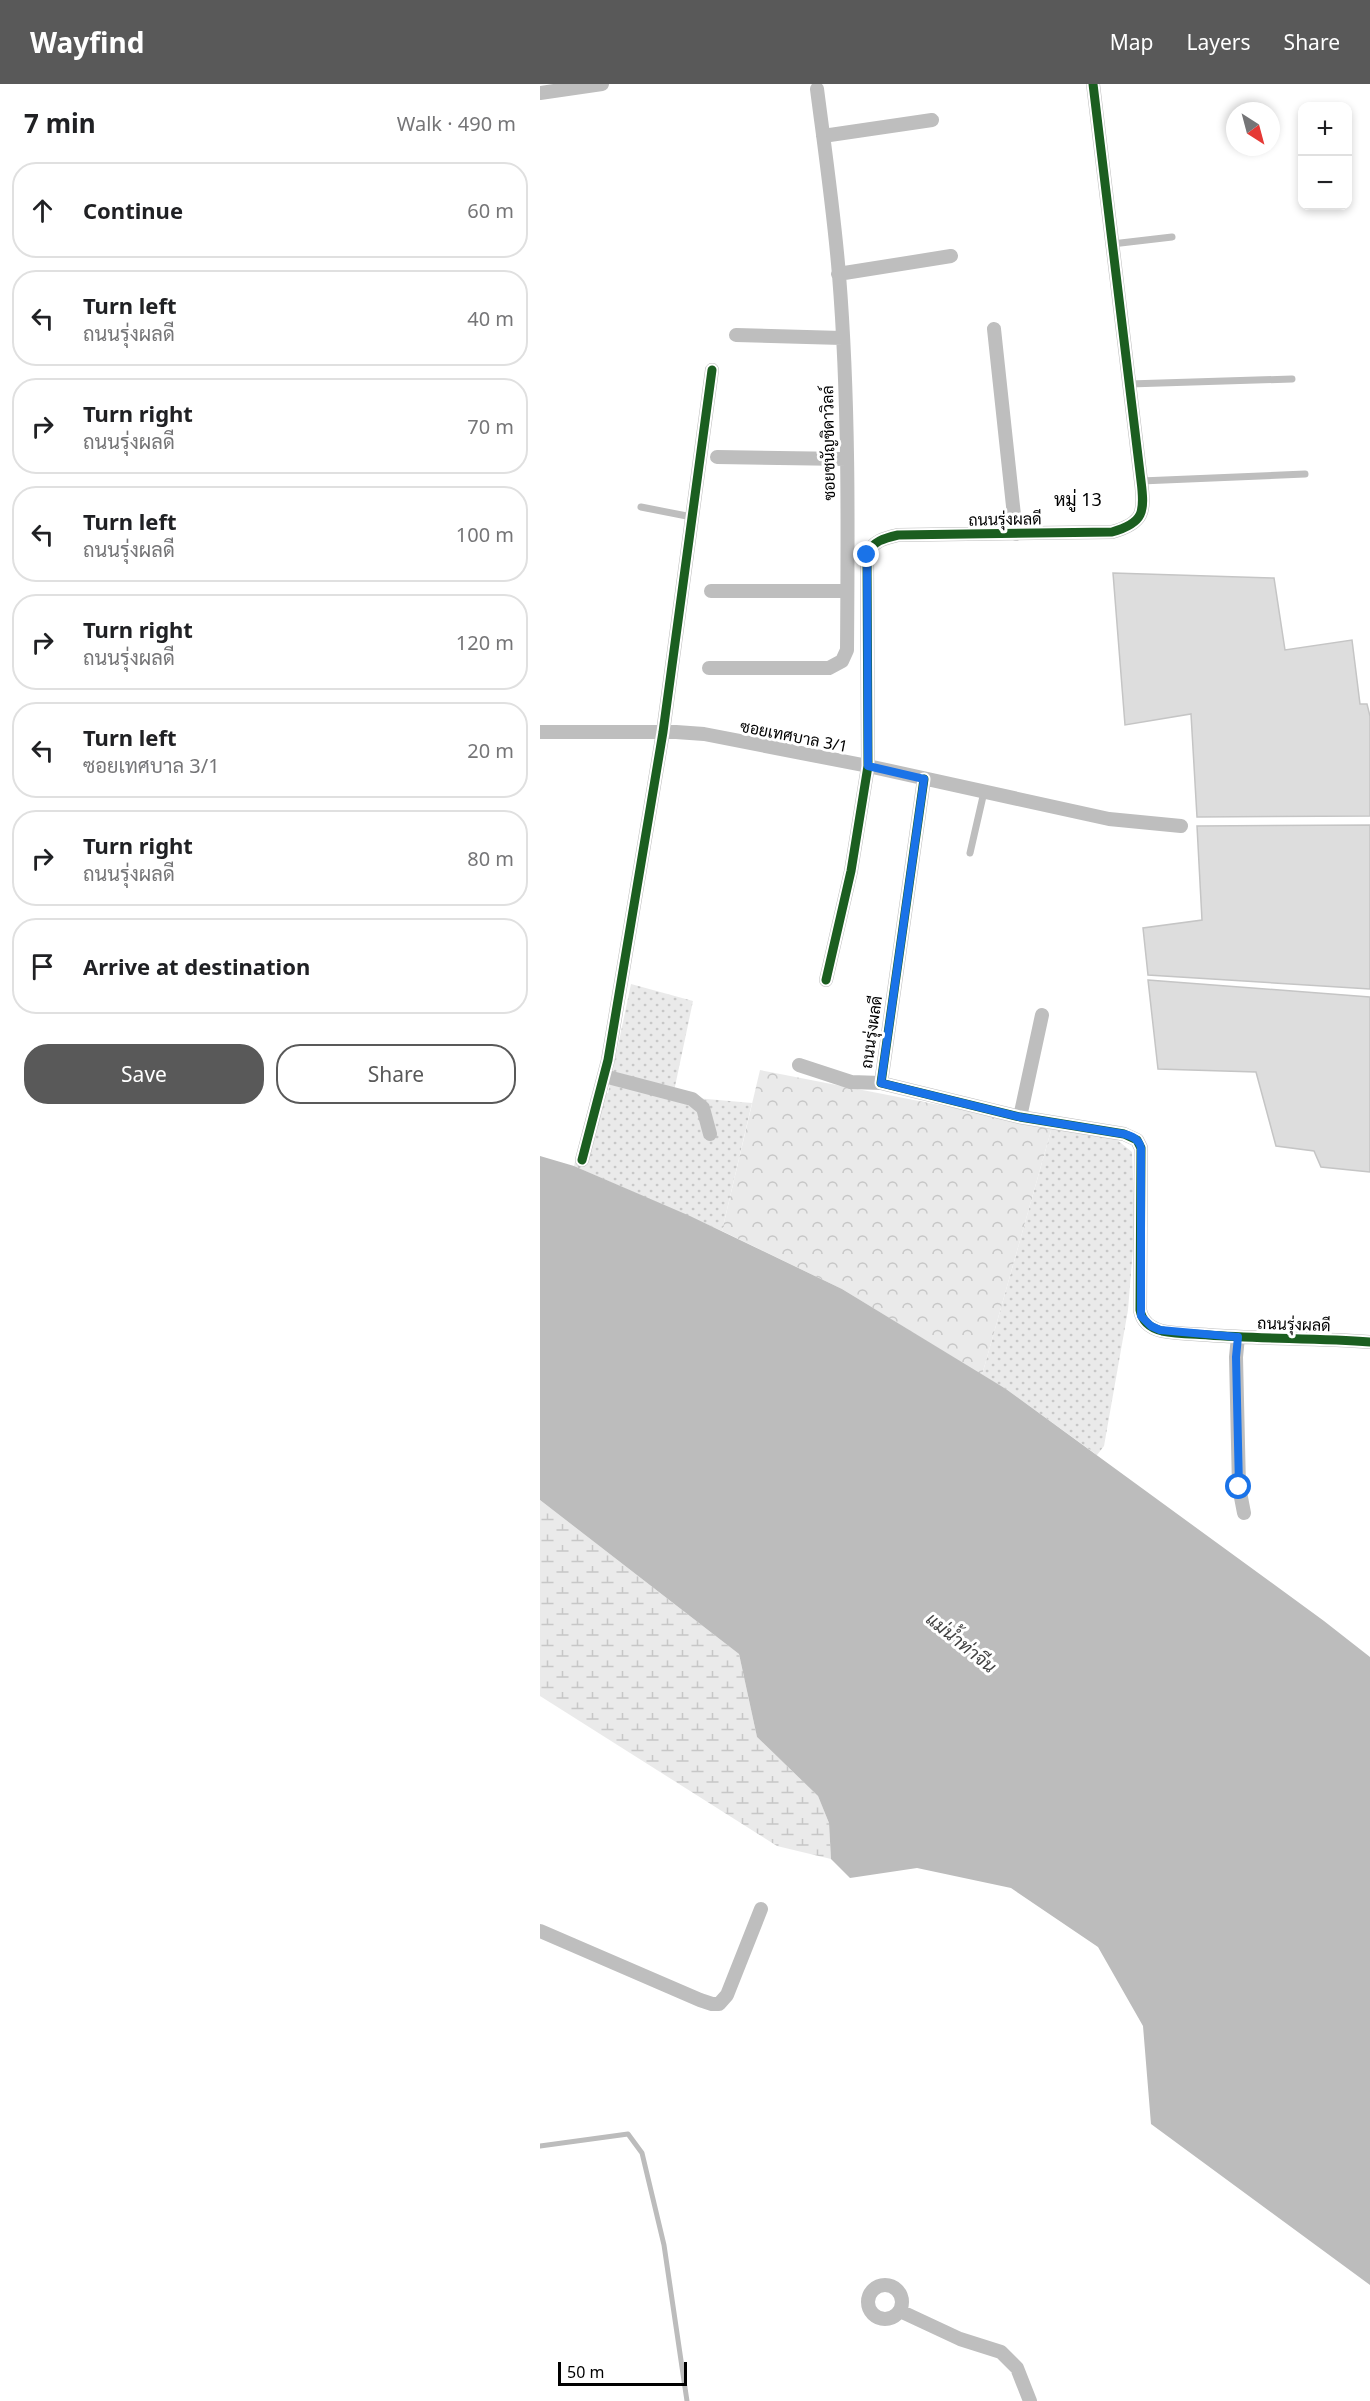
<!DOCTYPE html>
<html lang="en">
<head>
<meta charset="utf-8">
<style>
	:root { --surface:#fff; --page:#f6f6f6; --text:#202124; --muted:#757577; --line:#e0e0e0; --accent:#595959 }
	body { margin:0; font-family:"Noto Sans",Sarabun,sans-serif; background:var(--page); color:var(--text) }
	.controls { position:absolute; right:18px; top:18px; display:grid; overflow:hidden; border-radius:12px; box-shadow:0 3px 9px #0003 }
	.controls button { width:54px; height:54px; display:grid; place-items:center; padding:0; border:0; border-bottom:2px solid var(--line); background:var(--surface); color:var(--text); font:30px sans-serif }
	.compass { position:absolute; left:686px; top:18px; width:54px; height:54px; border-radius:50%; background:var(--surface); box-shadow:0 3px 9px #0003; rotate:144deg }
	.scale { position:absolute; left:18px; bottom:15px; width:129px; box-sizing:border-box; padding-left:6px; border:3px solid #000; border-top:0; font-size:16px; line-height:21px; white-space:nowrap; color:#000; -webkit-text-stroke:4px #fff; paint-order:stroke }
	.stop { position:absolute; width:18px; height:18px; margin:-14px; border:4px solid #1a73e8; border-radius:50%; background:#fff }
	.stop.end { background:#1a73e8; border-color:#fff; box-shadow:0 2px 6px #0008 }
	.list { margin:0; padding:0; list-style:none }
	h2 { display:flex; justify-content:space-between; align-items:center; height:78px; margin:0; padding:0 24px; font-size:26px }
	h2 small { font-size:20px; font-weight:400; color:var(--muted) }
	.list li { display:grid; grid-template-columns:39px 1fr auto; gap:18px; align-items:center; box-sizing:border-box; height:96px; margin:0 12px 12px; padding:0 12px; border:2px solid var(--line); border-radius:24px }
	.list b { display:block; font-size:22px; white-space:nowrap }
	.list p { margin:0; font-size:20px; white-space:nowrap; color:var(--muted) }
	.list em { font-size:20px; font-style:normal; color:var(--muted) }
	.actions { display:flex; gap:12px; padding:18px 24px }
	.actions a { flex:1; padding:14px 0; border:2px solid var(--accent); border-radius:24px; text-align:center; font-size:21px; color:var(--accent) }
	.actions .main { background:var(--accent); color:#fff }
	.icon { flex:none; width:33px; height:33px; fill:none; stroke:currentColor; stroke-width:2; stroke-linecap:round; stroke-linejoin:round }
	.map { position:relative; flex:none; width:830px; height:2317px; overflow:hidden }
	header { display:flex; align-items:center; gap:36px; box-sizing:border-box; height:84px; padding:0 30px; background:var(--accent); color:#fff }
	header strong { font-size:28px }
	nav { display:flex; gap:33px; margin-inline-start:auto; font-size:21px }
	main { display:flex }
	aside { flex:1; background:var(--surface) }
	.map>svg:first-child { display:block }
	.grass { fill:url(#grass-dots) }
	.forest { fill:url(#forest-crowns) }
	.wetland { fill:url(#wetland-marsh) }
	.water { fill:#bcbcbc }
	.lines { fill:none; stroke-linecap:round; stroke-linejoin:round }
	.stream { stroke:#bcbcbc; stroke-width:5 }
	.building { fill:#ddd; stroke:#c5c5c5; stroke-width:1.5 }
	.service { stroke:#bebebe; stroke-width:7 }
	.minor { stroke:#bebebe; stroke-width:14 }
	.cycleway-casing { stroke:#fff; stroke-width:13 }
	.cycleway { stroke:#1b5e20; stroke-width:9 }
	.route { stroke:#1a73e8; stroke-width:8 }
	.labels { text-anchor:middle; stroke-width:6; stroke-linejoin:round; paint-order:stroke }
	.street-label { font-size:16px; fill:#000; stroke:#fff }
	.neighbourhood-label { font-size:18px; fill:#000; stroke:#fff }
	.water-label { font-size:18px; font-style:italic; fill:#414141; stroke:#fff }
</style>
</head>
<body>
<header>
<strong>Wayfind</strong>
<nav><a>Map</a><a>Layers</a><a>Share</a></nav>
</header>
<main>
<aside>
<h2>7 min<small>Walk · 490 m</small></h2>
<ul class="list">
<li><svg class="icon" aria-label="ahead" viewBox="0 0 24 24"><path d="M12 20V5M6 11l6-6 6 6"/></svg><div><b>Continue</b></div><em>60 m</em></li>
<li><svg class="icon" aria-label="left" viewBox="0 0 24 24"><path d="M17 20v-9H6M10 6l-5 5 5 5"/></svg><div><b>Turn left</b><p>ถนนรุ่งผลดี</p></div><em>40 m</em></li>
<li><svg class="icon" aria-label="right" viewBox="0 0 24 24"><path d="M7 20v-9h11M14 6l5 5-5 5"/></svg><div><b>Turn right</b><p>ถนนรุ่งผลดี</p></div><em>70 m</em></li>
<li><svg class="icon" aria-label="left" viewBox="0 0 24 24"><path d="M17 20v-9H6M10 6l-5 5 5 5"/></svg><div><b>Turn left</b><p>ถนนรุ่งผลดี</p></div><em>100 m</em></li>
<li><svg class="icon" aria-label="right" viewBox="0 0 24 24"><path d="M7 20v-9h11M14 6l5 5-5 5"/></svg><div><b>Turn right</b><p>ถนนรุ่งผลดี</p></div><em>120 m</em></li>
<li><svg class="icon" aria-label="left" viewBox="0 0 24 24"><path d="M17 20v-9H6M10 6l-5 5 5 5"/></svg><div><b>Turn left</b><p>ซอยเทศบาล 3/1</p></div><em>20 m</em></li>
<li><svg class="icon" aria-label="right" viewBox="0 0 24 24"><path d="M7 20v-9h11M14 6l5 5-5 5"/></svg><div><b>Turn right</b><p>ถนนรุ่งผลดี</p></div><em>80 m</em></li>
<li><svg class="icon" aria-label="arrive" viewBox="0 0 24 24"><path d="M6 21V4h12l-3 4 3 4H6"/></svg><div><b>Arrive at destination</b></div></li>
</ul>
<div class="actions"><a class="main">Save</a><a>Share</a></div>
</aside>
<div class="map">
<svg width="830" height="2317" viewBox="0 0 830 2317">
	<defs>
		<pattern id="grass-dots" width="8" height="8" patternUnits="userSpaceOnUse" patternTransform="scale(1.5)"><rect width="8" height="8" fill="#eaeaea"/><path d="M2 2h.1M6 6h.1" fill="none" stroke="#c7c7c7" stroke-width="1.8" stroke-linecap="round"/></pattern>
		<pattern id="forest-crowns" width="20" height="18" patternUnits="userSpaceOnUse" patternTransform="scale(1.5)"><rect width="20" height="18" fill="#eaeaea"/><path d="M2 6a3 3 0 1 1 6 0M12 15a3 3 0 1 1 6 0" fill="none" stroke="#c7c7c7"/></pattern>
		<pattern id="wetland-marsh" width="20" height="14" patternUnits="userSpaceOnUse" patternTransform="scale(1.5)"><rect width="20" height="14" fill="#eaeaea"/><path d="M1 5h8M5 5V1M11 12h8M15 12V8" fill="none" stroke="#c7c7c7"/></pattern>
	</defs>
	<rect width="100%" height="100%" fill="#fff"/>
	<!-- grass -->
	<path class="grass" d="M91,900L153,917L133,1012L212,1019L182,1147L34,1082L51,1013L68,1009Z
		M512,1043L576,1055L592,1068L595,1140L588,1226L564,1362L557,1371L466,1305L442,1291Z"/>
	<!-- forest -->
	<path class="forest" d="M220,986L512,1043L442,1291L302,1205L182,1147Z"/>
	<!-- wetland -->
	<path class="wetland" d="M0,1416L199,1570L217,1653L278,1712L289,1739L291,1775L237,1762L0,1612Z"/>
	<!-- water -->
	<path class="water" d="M0,1072L34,1082L150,1132L302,1205L466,1305L784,1537L830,1573V2201L611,2040L603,1942L558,1863L471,1804L377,1784L310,1794L291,1775L289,1739L278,1712L217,1653L199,1570L0,1416Z"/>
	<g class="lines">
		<!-- stream -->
		<path class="stream" d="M0,2062L88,2050L102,2069L124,2161L147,2317"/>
	</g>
	<!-- building -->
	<path class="building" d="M573,489L734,494L745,566L812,556L820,620H827L830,632V732L657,733L651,630L585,641Z
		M830,741V905L608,891L603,844L662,836L657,742Z
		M608,896L830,913V1088L781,1083L774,1067L736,1062L716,988L618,985Z"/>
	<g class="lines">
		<!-- service -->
		<path class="service" d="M572,160L632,153
			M589,300L752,295
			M601,397L765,390
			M101,423L152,433
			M430,769L444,708"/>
		<!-- minor -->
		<path class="minor" d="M0,9L62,0
			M283,52L392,36
			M298,190L411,172
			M454,245L476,450
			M196,251L302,254
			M177,373L306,375
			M171,507H307
			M169,584H289L302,577L307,566C308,441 309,315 299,191C294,129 285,67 277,5
			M0,648H136L164,650L328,682L569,735L641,742
			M384,695L341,999L480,1033L584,1050L597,1056L601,1064L600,1226C602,1237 610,1244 622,1247C636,1250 653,1250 668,1251C722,1255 776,1254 830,1258
			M286,896L311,787L328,682L327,471C332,457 345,454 358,451L572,448C604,439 605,428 601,397L553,0
			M259,981L311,998L341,999
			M64,992L152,1015L163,1024L170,1050
			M480,1033L502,931
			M42,1076L68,976L123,648L172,286
			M698,1253L696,1273L699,1403L704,1429
			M0,1847L160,1916L172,1920H179L187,1911L221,1825
			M328 2218a17 17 0 1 1 34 0a17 17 0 1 1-34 0Z
			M360,2227L420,2255L461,2268L477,2284L490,2317"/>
		<defs>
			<path id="cycleway" d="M384,695L341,999L480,1033L584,1050L597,1056L601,1064L600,1226C602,1237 610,1244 622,1247C636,1250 653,1250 668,1251C722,1255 776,1254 830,1258
				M286,896L311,787L328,682L327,471C332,457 345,454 358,451L572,448C604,439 605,428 601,397L553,0
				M42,1076L68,976L123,648L172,286"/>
		</defs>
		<!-- cycleway casing -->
		<use href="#cycleway" class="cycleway-casing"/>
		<!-- cycleway -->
		<use href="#cycleway" class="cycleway"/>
	</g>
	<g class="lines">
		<!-- route -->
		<path class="route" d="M327,471L328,682L384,695L341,999L480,1033L584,1050C592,1052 599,1055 601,1064V1232L611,1242L620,1246L698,1253L696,1273L699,1403"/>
	</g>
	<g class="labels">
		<!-- street labels -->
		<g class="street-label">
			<text transform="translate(288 359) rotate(-91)" y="6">ซอยชนัญชิดาวิลล์</text>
			<text transform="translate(465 435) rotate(-1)" y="6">ถนนรุ่งผลดี</text>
			<text transform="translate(254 652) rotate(11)" y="6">ซอยเทศบาล 3/1</text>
			<text transform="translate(331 948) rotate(-82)" y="6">ถนนรุ่งผลดี</text>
			<text transform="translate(754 1240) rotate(2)" y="6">ถนนรุ่งผลดี</text>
		</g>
		<!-- neighbourhood labels -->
		<g class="neighbourhood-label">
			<text x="538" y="422">หมู่ 13</text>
		</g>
		<!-- water labels -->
		<g class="water-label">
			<text transform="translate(421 1559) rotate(39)" y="6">แม่น้ำท่าจีน</text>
		</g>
	</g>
</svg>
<div class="controls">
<button>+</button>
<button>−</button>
</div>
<svg class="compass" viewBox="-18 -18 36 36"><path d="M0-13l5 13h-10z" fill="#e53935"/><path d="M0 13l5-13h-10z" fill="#757577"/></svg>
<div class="scale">50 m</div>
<div class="stop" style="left:699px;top:1403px"></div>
<div class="stop end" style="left:327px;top:471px"></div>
</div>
</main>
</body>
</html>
